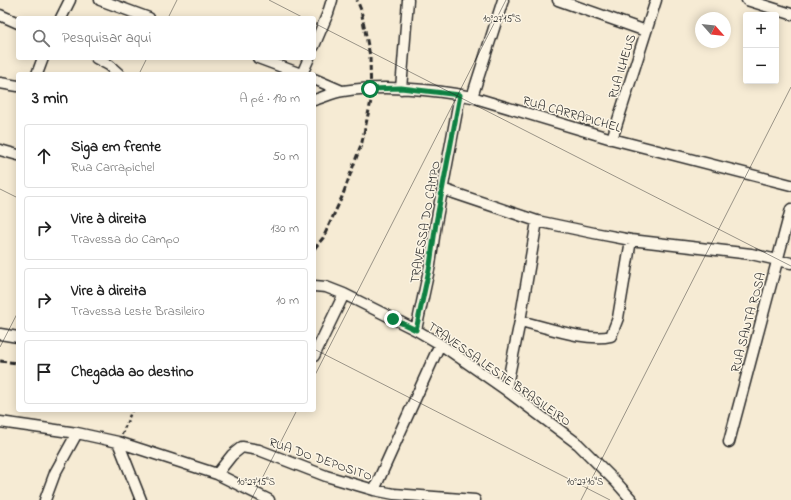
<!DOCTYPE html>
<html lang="pt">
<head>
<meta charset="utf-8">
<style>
	:root { --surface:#fff; --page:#f2f2f2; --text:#222; --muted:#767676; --line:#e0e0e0 }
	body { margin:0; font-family:"Indie Flower",sans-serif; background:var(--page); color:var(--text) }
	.controls { position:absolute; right:12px; top:12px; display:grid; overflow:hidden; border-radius:4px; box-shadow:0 2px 10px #0003 }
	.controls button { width:36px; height:36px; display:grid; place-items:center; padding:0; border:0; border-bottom:1px solid var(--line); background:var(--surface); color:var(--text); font:20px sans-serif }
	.compass { position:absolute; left:695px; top:12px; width:36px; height:36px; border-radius:50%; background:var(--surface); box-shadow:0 2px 10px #0003; rotate:117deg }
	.stop { position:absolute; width:12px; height:12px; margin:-9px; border:3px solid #0b8043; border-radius:50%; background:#fff }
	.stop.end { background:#0b8043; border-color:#fff; box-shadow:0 1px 4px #0008 }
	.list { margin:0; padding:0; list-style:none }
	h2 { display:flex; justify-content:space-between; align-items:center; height:52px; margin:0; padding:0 16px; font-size:17px }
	h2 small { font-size:13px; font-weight:400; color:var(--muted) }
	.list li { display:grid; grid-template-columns:26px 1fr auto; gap:12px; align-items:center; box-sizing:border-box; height:64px; margin:0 8px 8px; padding:0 8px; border:1px solid var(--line); border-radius:4px }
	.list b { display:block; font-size:15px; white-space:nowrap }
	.list p { margin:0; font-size:13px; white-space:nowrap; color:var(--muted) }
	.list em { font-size:13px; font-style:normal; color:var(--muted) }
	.icon { flex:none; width:22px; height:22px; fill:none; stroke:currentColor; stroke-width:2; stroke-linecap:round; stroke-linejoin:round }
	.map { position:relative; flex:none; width:791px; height:500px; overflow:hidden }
	.search { position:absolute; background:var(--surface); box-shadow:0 2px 10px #0003; left:16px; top:16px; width:300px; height:44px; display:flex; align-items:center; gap:10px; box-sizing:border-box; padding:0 14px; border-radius:4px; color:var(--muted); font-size:15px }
	.panel { position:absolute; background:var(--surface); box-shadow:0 2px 10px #0003; left:16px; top:72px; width:300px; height:340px; border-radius:4px }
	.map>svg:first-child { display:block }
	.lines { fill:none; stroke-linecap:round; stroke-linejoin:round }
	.street-casing { stroke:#2b2b2b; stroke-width:13 }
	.path { stroke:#2b2b2b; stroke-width:2.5; stroke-dasharray:3 3; stroke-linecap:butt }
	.street { stroke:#fcf5e5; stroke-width:10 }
	.rail { stroke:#2b2b2b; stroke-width:3; stroke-dasharray:6 3; stroke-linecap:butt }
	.route { stroke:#0b8043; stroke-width:5 }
	.ticks { fill:none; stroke:#2b2b2b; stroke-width:1; stroke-opacity:0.45 }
	.labels { text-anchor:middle; stroke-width:3; stroke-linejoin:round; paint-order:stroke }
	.street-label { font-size:13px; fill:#2b2b2b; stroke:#fcf5e5 }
	.ticks-label { font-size:10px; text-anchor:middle; fill:#2b2b2b; stroke:#fcf5e5; stroke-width:3; stroke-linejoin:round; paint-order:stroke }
</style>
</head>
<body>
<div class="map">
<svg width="791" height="500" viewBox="0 0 791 500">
	<rect width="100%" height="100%" fill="#f6ebd4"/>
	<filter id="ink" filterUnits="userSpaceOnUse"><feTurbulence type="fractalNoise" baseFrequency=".025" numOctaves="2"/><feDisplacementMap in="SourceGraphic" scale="8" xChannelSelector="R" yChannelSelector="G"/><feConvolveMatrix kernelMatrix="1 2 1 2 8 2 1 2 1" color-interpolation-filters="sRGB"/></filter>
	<g filter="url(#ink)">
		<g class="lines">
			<defs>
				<path id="street" d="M100,0L149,18
					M558,0L646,31
					M747,0L791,14
					M0,15L18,23
					M61,18L70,0
					M314,46L328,13L332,0
					M96,58L109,65L119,74
					M258,58L301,74
					M37,74L43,58
					M302,74L309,58
					M314,79L342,91
					M0,83L18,86
					M401,89L408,0
					M472,97L503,0
					M314,100C324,97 334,92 343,91C383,85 433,89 472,97L612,139L791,185
					M612,139L656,0
					M0,150L18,155
					M442,189L537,221L594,233L631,240L751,254L791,263
					M314,286L326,287L344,294L416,330L440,344L506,390L578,444L616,482L632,500
					M520,321C546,327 586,342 611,336L618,318L631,240
					M416,330L430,265L436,223L460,95
					M0,334L18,337
					M314,356L344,294
					M506,390L520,321L537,221
					M0,422L77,433L118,442L217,474L269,500
					M118,442L141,500
					M729,442L791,209
					M217,474L232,455L242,447L259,450L326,476L374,490L394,494L475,500
					M374,490L440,344
					M45,500L55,473L77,433"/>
			</defs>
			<!-- street casing -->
			<use href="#street" class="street-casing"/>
			<!-- path -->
			<path class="path" d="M122,434L132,410"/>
			<!-- street -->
			<use href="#street" class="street"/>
			<!-- rail -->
			<path class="rail" d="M314,249L323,238L342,197L362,142L371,101L370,56L361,10L357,0
				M0,361L18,363"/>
		</g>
	</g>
	<g class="lines" filter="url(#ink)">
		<!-- route -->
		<path class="route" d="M370,89L401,88L460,95L436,223L430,265L416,330L393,319"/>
	</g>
	<!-- ticks -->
	<path class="ticks" d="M269,0L304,18M168,18L177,0M314,23L791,266M139,74L147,58M0,189L18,198M0,347L18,312M314,349L610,500M314,377L506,0M251,500L297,410M581,500L791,87"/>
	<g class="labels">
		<!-- street labels -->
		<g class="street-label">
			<text transform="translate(621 66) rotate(-73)" y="5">RUA ILHEUS</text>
			<text transform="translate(572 113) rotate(16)" y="5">RUA CARRAPICHEL</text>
			<text transform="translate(424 222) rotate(-80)" y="5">TRAVESSA DO CAMPO</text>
			<text transform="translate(747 322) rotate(-75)" y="5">RUA SANTA ROSA</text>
			<text transform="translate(500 373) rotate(35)" y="5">TRAVESSA LESTE BRASILEIRO</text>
			<text transform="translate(321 458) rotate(19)" y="5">RUA DO DEPOSITO</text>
		</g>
	</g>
	<g class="ticks-label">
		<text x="502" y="22">10°27'15"S</text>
		<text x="256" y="485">10°27'15"S</text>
		<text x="585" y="485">10°27'10"S</text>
	</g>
</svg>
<div class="controls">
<button>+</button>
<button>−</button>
</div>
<svg class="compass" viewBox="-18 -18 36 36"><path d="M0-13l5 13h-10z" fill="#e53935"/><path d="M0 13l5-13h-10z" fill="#767676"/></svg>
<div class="stop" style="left:370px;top:89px"></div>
<div class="stop end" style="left:393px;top:319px"></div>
<div class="search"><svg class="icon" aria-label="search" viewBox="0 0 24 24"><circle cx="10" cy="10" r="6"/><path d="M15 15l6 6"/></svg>Pesquisar aqui</div>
<section class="panel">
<h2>3 min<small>A pé · 190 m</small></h2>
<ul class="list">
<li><svg class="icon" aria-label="ahead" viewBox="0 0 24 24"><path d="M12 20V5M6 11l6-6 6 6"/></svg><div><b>Siga em frente</b><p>Rua Carrapichel</p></div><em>50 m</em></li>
<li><svg class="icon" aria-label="right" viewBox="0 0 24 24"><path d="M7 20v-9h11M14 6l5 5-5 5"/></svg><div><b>Vire à direita</b><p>Travessa do Campo</p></div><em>130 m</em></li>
<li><svg class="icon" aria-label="right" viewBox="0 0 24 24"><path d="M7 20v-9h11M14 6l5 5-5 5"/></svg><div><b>Vire à direita</b><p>Travessa Leste Brasileiro</p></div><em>10 m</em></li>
<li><svg class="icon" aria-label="arrive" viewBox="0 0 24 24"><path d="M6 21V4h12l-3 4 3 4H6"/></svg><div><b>Chegada ao destino</b></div></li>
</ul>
</section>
</div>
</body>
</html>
